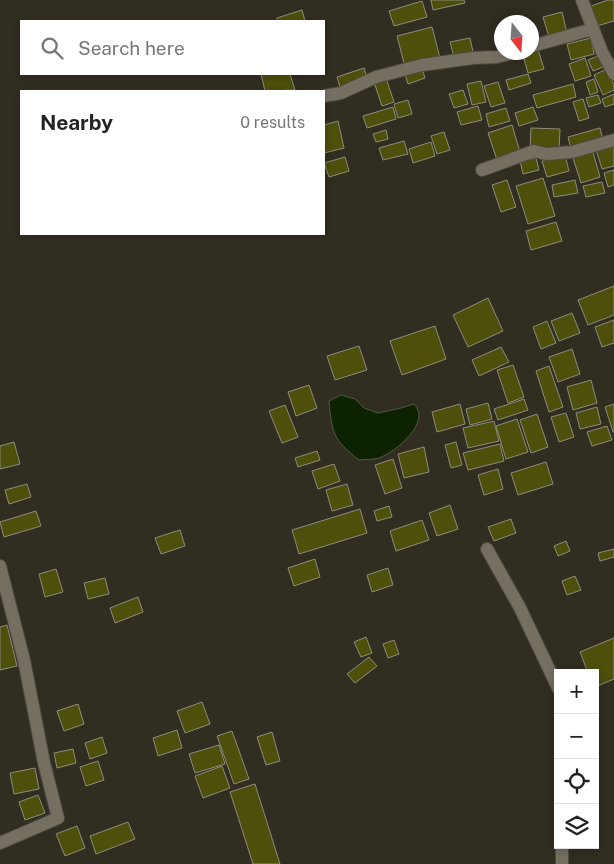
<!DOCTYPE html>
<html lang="en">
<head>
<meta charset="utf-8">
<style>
	:root { --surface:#fff; --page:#f6f6f6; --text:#222; --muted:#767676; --line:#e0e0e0 }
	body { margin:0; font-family:"Public Sans",sans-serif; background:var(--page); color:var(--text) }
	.controls { position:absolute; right:15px; bottom:15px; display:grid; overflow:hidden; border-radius:0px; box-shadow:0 2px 8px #0003 }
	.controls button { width:45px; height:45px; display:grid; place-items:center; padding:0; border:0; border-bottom:1px solid var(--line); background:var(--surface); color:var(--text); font:25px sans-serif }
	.compass { position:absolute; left:494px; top:15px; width:45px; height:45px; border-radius:50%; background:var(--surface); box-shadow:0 2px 8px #0003; rotate:163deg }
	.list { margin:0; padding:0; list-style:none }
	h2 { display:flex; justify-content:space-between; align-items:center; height:65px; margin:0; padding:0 20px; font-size:21px }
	h2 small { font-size:16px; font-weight:400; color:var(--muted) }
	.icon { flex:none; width:28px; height:28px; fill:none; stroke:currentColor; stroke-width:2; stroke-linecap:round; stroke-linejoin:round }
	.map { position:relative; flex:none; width:614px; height:864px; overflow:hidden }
	.search { position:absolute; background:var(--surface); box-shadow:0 2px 8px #0003; left:20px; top:20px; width:305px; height:55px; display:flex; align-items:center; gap:12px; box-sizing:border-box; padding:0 18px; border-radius:0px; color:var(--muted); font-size:19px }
	.panel { position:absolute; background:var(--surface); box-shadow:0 2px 8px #0003; left:20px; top:90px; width:305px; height:145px; border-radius:0px }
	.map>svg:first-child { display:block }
	.water { fill:#0c2201; stroke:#4c5a41 }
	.building { fill:#4d4f0b; stroke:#8b8d7e }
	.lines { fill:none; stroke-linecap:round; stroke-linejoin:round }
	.street-casing { stroke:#4e493f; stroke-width:14 }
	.street { stroke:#756f62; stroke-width:12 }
</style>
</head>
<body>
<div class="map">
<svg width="614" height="864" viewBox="0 0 614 864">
	<rect width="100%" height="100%" fill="#322d21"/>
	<!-- water -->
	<path class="water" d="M341,395L355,399L364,408L378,413L401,408L414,404C432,422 396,452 379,458C373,460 365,459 359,460C333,440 332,433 329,401Z"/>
	<!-- building -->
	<path class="building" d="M431,0H464L465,3L433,10Z
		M608,0H614V21L597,26L591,6Z
		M422,1L427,17L394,26L389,11Z
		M302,10L305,21H277V18Z
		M562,12L567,33L549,37L543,17Z
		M432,27L440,58L405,67L397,36Z
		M470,38L473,52L454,57L450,42Z
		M591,38L594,54L571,60L567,44Z
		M537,46L544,69L528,73L522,52H532V48Z
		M598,56L603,67L593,71L588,60Z
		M585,58L591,76L575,81L569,64Z
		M421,65L425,78L408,84L404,71Z
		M364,68L367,78L340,87L337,77Z
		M607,69L614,85V90L603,95L594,75Z
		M261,74H290L295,90L265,91Z
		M528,74L531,83L509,90L506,80Z
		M386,78L394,102L382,106L374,82Z
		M594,79L598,92L590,95L586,82Z
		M481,81L486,102L472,105L467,84Z
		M498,82L505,103L491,107L484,86Z
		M573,84L576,97L537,108L533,95Z
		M463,90L468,104L454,108L449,94Z
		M614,94V104L605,107L602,99Z
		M598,95L601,103L589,107L586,98Z
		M583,99L589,118L579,121L573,102Z
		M408,100L412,114L398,118L394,104Z
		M478,106L482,120L461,125L457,112Z
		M393,107L396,119L367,128L363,116Z
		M533,107L538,120L519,126L515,113Z
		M506,108L510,121L489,127L486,114Z
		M338,121L344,148L324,153V125Z
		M512,125L520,152L497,160L488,133Z
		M531,128L560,129L559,150L530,149Z
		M600,128L603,140L571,149L568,137Z
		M386,130L388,139L376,142L373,134Z
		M444,132L450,150L437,154L431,136Z
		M404,141L408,154L383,160L379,148Z
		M431,142L435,156L413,163L409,149Z
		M614,146V166L602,169L596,150Z
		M593,152L600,177L581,183L573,158Z
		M565,155L569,171L547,177L542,161Z
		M345,157L349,171L329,177L324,163Z
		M536,158L539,170L523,174L520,161Z
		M614,170V185L608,187L604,173Z
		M543,178L555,216L528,224L516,186Z
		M507,180L516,207L501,212L492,185Z
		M575,180L578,193L554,197L552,185Z
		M602,182L605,193L586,197L583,186Z
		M556,222L562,241L531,250L526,231Z
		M614,286V315L588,325L578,300Z
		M488,298L503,331L468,347L453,315Z
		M572,313L580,333L559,341L551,321Z
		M614,320V343L602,347L595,327Z
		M547,321L556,343L541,349L533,327Z
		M435,326L446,359L402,375L390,341Z
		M359,346L367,370L335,380L327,356Z
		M501,347L509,362L479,376L472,360Z
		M572,349L580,374L558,382L549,357Z
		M513,365L524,397L508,403L497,370Z
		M549,366L563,407L549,412L536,371Z
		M591,380L597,403L573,410L567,387Z
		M309,385L317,408L296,416L288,392Z
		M524,399L528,410L498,420L494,409Z
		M488,403L492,419L470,425L466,409Z
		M460,404L465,424L437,432L432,412Z
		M614,404V432H613L605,407Z
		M285,405L298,437L282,443L269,411Z
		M597,407L601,424L580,429L576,413Z
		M566,413L574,437L559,442L551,417Z
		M537,414L548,447L531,453L520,420Z
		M517,419L528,452L506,459L496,426Z
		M494,421L499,441L468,448L463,428Z
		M607,426L612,440L592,446L587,432Z
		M14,442L20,464L0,469V446Z
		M456,442L462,465L451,468L445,445Z
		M500,444L504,461L468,470L463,453Z
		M424,447L429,472L404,478L398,454Z
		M317,451L320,460L298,467L295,458Z
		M393,459L402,488L385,494L375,465Z
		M546,462L553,484L518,495L511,473Z
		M334,464L340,481L318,489L312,471Z
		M498,469L503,489L484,495L478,475Z
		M27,484L31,497L9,504L5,490Z
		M347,484L353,505L332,511L326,490Z
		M450,505L458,529L437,536L429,513Z
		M389,506L392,517L377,521L374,511Z
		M360,509L367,533L299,554L292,530Z
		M36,511L41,526L4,537L0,522Z
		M511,519L516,533L494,541L488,527Z
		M422,520L429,540L396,551L390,531Z
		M180,530L185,546L161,554L155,538Z
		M566,541L570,551L558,556L554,546Z
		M614,549V557L600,561L598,553Z
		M315,559L320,577L294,586L288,568Z
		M388,568L393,585L372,592L367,575Z
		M56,569L63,592L45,597L39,574Z
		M575,576L581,590L567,595L562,581Z
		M105,578L109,594L88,599L84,583Z
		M138,597L143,612L115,623L110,608Z
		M7,625L17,666L0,670V627Z
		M366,637L372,653L361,657L354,642Z
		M614,638V679L595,687V673H588L580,652Z
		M394,640L399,654L388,658L383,644Z
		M369,657L377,666L355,683L347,674Z
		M202,702L210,724L185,733L177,711Z
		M78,704L84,724L64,731L57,711Z
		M177,730L182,748L158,756L153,738Z
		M232,731L249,779L234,784L217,736Z
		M272,732L280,761L266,765L257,737Z
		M102,737L107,753L90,759L85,743Z
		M219,745L225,764L195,773L189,754Z
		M73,749L76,763L57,768L54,753Z
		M98,761L104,780L86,786L80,767Z
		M222,766L230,788L203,798L195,776Z
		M35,768L39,789L14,794L10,773Z
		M255,784L280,864H253L230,792Z
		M38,795L45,813L25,820L19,802Z
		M128,822L135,839L96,854L90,836Z
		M77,826L85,848L65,856L56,834Z"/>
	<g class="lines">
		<defs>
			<path id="street" d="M582,0L602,52L614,74
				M532,46L593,29
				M324,96L341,93L376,77L422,65L473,58L497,57L516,52
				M482,170L534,151L546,154L572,152L614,140
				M487,549L520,608L558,688
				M0,566L24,660L44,763L58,818L0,843
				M562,845V864"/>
		</defs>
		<!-- street casing -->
		<use href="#street" class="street-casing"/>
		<!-- street -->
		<use href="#street" class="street"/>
	</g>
</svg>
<div class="controls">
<button>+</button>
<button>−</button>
<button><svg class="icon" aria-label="locate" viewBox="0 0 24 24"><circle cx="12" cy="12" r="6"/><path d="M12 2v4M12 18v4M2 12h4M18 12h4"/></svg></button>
<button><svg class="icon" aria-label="layers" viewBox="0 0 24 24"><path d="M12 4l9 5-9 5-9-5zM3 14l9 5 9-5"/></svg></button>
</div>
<svg class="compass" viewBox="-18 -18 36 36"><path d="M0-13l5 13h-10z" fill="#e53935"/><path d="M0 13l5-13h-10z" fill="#767676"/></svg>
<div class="search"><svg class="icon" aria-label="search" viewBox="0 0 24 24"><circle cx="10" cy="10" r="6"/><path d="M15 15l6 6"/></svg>Search here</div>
<section class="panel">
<h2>Nearby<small>0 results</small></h2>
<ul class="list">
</ul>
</section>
</div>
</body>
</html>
